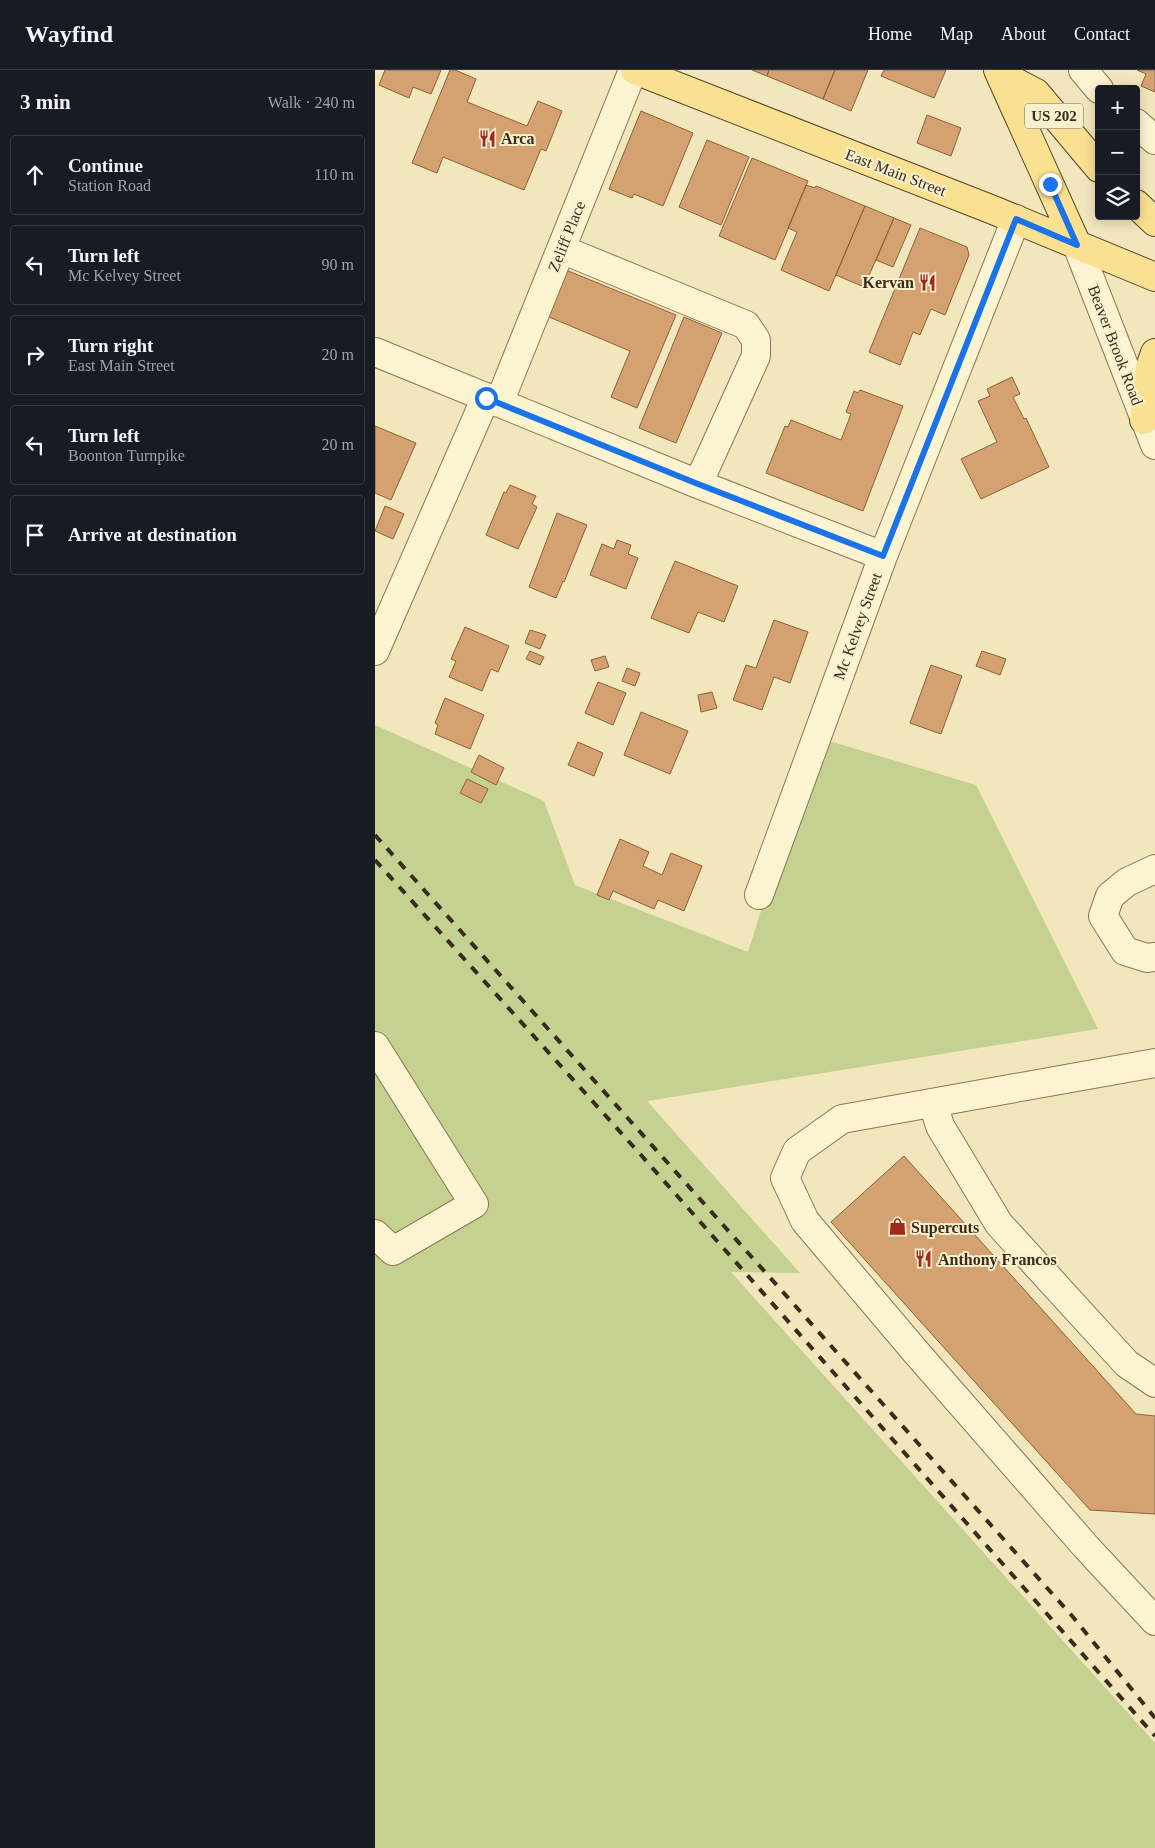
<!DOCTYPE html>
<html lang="en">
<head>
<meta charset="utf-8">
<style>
	:root { --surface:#171b24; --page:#20242c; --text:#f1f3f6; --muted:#9ea1a6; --line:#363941 }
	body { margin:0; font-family:"Times New Roman",serif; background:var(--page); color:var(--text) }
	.controls { position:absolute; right:15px; top:15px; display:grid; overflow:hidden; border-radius:5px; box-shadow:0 2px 12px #0003 }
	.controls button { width:45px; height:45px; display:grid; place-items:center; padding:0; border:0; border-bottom:1px solid var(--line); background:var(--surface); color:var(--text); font:25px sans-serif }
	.stop { position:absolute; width:15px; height:15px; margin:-11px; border:4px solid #1a73e8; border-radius:50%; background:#fff }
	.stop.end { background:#1a73e8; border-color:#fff; box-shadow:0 1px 5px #0008 }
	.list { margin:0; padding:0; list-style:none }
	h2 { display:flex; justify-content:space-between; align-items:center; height:65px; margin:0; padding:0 20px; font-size:21px }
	h2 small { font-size:16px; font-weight:400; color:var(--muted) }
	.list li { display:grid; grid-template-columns:32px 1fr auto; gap:15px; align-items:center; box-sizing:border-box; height:80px; margin:0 10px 10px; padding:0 10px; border:1px solid var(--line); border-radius:5px }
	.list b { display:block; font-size:19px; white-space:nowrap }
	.list p { margin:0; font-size:16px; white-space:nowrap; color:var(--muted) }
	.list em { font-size:16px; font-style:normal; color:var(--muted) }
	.icon { flex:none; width:28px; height:28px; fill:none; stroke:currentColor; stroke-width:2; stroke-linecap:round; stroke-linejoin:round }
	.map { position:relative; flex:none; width:780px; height:1778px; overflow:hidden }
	header { display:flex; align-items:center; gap:30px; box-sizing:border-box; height:70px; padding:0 25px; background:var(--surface); border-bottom:1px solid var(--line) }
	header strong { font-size:24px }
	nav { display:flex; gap:28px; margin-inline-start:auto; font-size:18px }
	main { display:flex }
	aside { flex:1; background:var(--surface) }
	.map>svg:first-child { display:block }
	.green { fill:#c4d191 }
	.building { fill:#d4a170; stroke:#8d6038 }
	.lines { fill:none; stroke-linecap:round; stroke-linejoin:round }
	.minor-casing { stroke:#8b7655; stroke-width:30 }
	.major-casing { stroke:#58432a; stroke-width:30 }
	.minor { stroke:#fcf3d1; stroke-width:28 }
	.major { stroke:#f9e191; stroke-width:28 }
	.rail { stroke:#392c1b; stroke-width:4; stroke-dasharray:9 9; stroke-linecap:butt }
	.route { stroke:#1a73e8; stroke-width:6 }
	.labels { text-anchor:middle; stroke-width:4; stroke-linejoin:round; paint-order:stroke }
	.shield { fill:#f8efce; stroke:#726651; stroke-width:1 }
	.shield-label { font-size:15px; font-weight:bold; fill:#392c1b }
	.poi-label { font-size:16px; font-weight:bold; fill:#392c1b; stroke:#f8efce; text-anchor:start }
	.street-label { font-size:16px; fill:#392c1b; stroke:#f8efce }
</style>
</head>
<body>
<header>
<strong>Wayfind</strong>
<nav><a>Home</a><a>Map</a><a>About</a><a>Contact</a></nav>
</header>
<main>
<aside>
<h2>3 min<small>Walk · 240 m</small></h2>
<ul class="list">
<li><svg class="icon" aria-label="ahead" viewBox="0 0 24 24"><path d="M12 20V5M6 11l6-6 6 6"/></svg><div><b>Continue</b><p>Station Road</p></div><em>110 m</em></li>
<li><svg class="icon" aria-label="left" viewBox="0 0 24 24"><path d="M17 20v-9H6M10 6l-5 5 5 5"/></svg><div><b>Turn left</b><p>Mc Kelvey Street</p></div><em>90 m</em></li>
<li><svg class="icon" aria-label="right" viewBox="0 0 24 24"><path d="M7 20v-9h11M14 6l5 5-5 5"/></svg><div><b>Turn right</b><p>East Main Street</p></div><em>20 m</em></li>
<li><svg class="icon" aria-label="left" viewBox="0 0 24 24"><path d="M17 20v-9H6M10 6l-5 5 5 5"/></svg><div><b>Turn left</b><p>Boonton Turnpike</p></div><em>20 m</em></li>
<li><svg class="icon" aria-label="arrive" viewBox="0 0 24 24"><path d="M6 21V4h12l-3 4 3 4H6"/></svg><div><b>Arrive at destination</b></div></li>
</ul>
</aside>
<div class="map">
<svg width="780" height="1778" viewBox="0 0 780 1778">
	<rect width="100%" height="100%" fill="#f2e6bd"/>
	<!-- green -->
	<path class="green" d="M0,655L169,731L200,815L373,882L441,667L601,715L723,959L272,1031L425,1203L356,1202L780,1673V1778H0Z"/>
	<!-- building -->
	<path class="building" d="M10,0H66L56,24L38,17L34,28L4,15Z
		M75,0H80L101,9L92,32L152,56L163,31L187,41L171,81L166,79L149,120L68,87L62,103L37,93Z
		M377,0H394L392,6Z
		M394,0H460L448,29L392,6Z
		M460,0H493L476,41L448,29Z
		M509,0H571L559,28L506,6Z
		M762,0H780V22L766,16L771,4Z
		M266,41L318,63L288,136L259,124L257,128L234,119Z
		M552,45L586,58L576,86L542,73Z
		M332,70L374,87L346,155L304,137Z
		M377,88L433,111L400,190L344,166Z
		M431,115L440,118L441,116L490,136L454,221L406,200L422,162L413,158Z
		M490,136L519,148L489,217L461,205Z
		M519,148L536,155L518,197L501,190Z
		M545,158L592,177L594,185L570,245L556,239L545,265L538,262L525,295L494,282Z
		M186,198L301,245L262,338L236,327L255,281L167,244Z
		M309,247L347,263L301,373L264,358Z
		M637,307L645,324L638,327L649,349L651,348L674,397L606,429L586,389L622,372L603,331L615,326L612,319Z
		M485,320L528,336L488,441L391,403L410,356L413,357L416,350L466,370L476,344L471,342L479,321L483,323Z
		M0,356L41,373L16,430L0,423Z
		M135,415L161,426L157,434L162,437L143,479L111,465L129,422L131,423Z
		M10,436L29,444L18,469L0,461Z
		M182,443L212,455L189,512L188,511L181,528L154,517Z
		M242,470L256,475L253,484L263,488L251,519L215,505L227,474L239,479Z
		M300,491L363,516L349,552L323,542L314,563L276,548Z
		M399,550L433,562L415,613L399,607L387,640L358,630L371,595L381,598Z
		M90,557L134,576L123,602L116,599L107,621L74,607L81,591L76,589Z
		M155,560L171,565L165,579L150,573Z
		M155,581L169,587L165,595L151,589Z
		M607,581L631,589L625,605L601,596Z
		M230,586L234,597L220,601L216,590Z
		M556,595L587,606L566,664L535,653Z
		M252,598L265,603L260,616L247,611Z
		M223,612L251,623L238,655L210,643Z
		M337,622L342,638L326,642L323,625Z
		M70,628L109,645L95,679L60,664L63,655L60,653Z
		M266,642L313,661L295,704L249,685Z
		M203,672L228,683L219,706L193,695Z
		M104,685L129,698L121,715L96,702Z
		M92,709L113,719L106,733L85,723Z
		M245,769L274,782L268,796L287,805L296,783L327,796L309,841L283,830L279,839L238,821L234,830L222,825Z
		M529,1086L761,1344L780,1346V1444L715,1440L456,1152Z"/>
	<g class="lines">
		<defs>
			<path id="minor" d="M708,0L724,19
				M761,53L780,70
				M702,175L780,375
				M186,179L371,255L381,270V286L323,414
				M0,282L323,414L508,486
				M124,333L258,0
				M0,581L111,327
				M780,799L752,812L735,826L728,846L750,881L772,888L780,887
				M384,825L508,486L641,149
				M0,976L99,1134L18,1181L0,1164
				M780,993L467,1049L422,1081L410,1108L430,1151L540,1281L712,1478L780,1551
				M558,1033L565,1056L624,1154L752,1294L780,1313"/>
			<path id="major" d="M260,0L618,140L780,207
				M623,0L702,175
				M625,4L661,23L724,98
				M761,134L780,152
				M769,350L775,297L780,283"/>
		</defs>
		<!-- minor casing -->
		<use href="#minor" class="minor-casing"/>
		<!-- major casing -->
		<use href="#major" class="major-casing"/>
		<!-- minor -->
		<use href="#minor" class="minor"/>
		<!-- major -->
		<use href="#major" class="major"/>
		<!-- rail -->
		<path class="rail" d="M0,765L698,1547L780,1648
			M0,790L266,1085L780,1666"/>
	</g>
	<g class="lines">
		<!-- route -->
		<path class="route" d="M111,328L323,414L508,486L641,149L702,175L675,114"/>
	</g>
	<!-- icons -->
	<defs>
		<symbol id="restaurant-bare" viewBox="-9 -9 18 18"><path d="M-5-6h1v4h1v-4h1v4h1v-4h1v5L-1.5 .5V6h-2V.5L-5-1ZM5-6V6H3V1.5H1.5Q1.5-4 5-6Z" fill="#a0281f" stroke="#f8efce" stroke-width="2.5" paint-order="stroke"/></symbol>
		<symbol id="shop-bare" viewBox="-9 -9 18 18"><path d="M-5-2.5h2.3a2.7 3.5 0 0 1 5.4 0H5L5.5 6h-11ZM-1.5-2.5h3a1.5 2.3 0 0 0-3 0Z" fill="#a0281f" stroke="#f8efce" stroke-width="2.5" paint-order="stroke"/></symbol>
	</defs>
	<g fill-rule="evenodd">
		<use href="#restaurant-bare" x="100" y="56" width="25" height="25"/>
		<use href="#restaurant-bare" x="540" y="200" width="25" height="25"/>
		<use href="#shop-bare" x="510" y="1144" width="25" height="25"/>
		<use href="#restaurant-bare" x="536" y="1176" width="25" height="25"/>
	</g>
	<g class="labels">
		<!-- shield labels -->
		<rect class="shield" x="650" y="33.5" width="58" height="25" rx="4"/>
		<g class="shield-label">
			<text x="679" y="51">US 202</text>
		</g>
		<!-- poi labels -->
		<g class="poi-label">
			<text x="126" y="74">Arca</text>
			<text x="539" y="218" text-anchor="end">Kervan</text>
			<text x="536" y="1163">Supercuts</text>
			<text x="563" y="1195">Anthony Francos</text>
		</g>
		<!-- street labels -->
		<g class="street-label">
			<text transform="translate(521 102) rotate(21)" y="6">East Main Street</text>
			<text transform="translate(191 166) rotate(-68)" y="6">Zeliff Place</text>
			<text transform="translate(741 275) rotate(69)" y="6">Beaver Brook Road</text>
			<text transform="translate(482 556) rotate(-70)" y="6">Mc Kelvey Street</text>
		</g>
	</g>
</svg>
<div class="controls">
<button>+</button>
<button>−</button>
<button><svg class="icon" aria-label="layers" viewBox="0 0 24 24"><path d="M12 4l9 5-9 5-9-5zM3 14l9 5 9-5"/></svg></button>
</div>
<div class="stop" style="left:111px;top:328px"></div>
<div class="stop end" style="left:675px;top:114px"></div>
</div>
</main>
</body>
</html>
